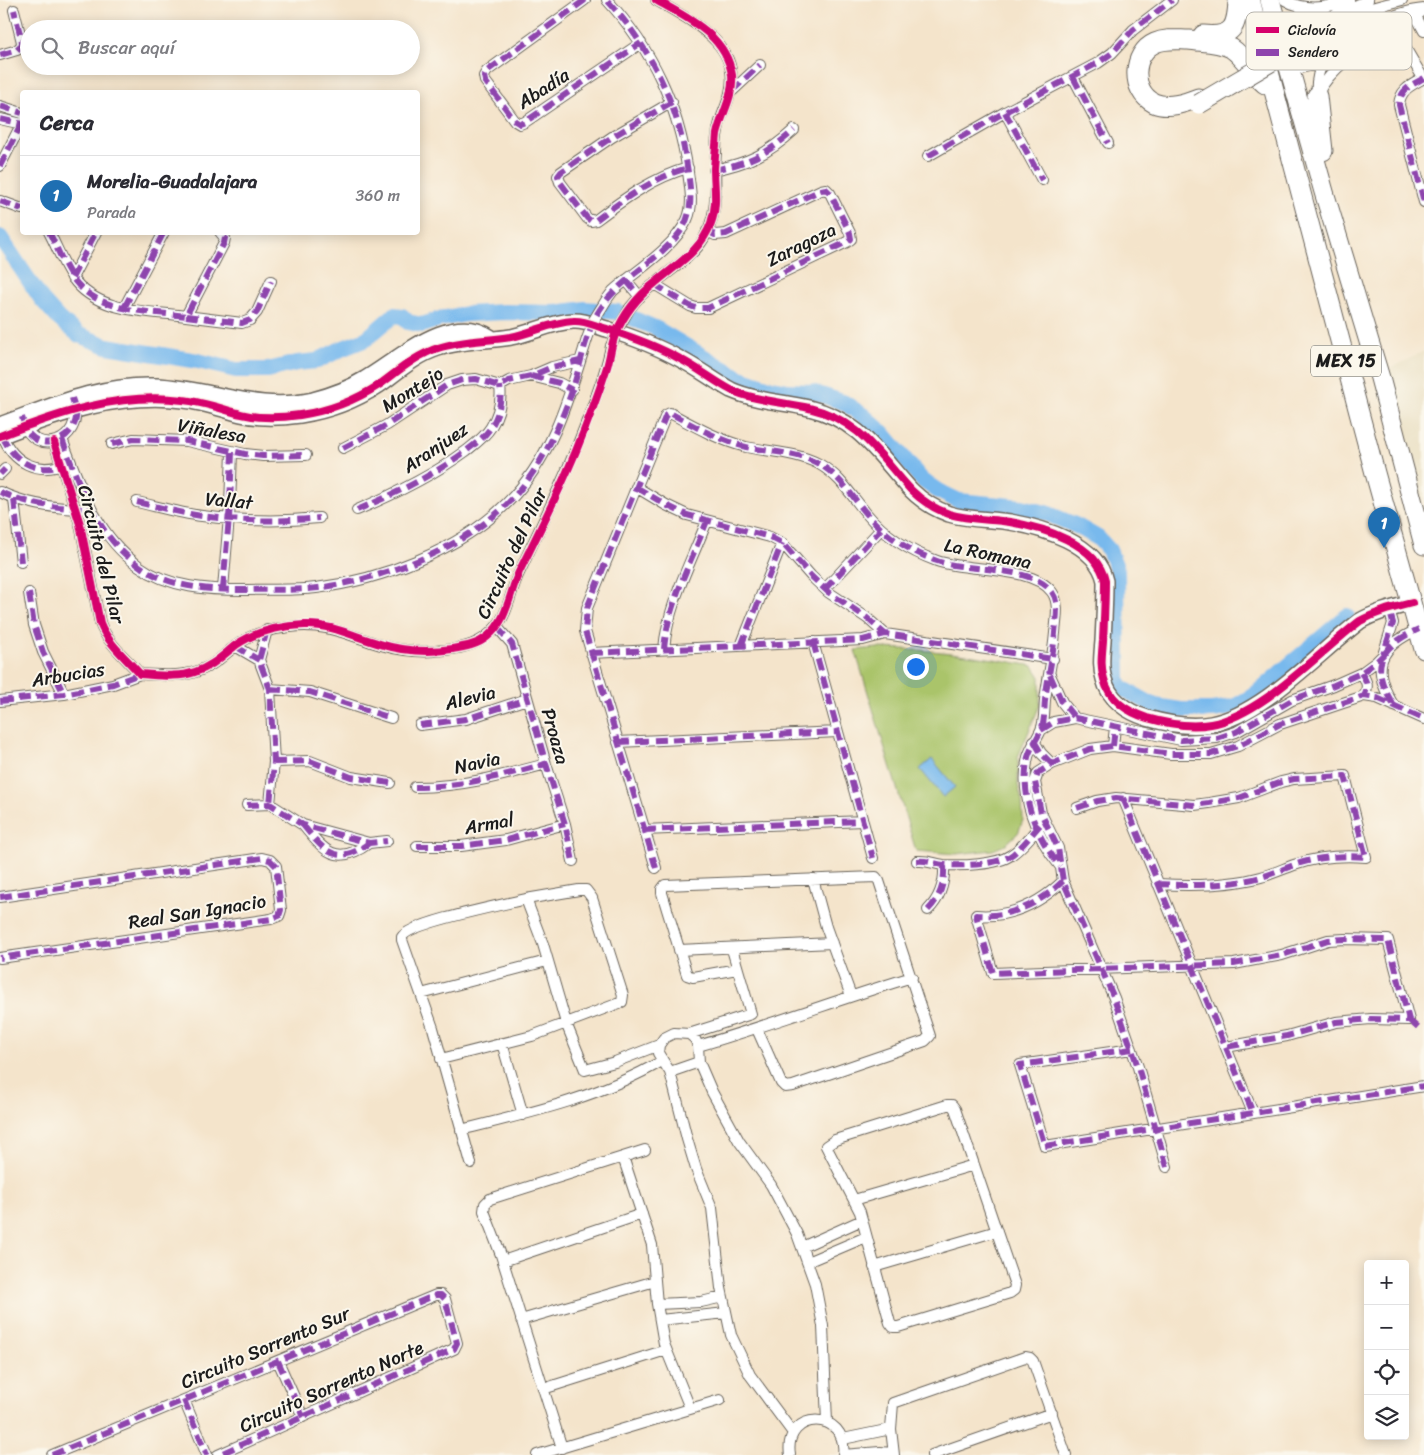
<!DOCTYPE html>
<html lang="es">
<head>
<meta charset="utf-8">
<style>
	:root { --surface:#fff; --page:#f7f7f7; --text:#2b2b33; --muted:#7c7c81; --line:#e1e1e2; --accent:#1f6fb2 }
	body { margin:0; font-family:Sriracha,sans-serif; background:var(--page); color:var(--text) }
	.controls { position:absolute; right:15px; bottom:15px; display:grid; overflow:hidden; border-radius:5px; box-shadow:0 2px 12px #0003 }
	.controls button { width:45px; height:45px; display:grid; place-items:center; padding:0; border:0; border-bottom:1px solid var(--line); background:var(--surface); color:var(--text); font:25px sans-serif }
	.you { position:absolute; left:915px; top:666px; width:18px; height:18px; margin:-12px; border:4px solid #fff; border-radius:50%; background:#1a73e8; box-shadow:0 0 0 8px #1a73e833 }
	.badge { display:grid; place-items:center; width:32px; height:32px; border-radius:50%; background:var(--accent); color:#fff; font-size:16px; font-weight:700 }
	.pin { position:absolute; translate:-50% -41px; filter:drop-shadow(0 1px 2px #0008) }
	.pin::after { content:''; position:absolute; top:26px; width:18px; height:15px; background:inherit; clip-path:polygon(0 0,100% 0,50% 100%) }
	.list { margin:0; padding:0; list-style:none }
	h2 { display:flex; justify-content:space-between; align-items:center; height:65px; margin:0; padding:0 20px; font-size:21px }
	h2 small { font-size:16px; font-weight:400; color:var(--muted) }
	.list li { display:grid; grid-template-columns:32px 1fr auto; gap:15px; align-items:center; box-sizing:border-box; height:80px; padding:0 20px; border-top:1px solid var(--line) }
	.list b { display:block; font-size:19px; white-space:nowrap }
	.list p { margin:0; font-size:16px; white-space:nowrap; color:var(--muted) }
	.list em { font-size:16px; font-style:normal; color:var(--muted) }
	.icon { flex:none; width:28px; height:28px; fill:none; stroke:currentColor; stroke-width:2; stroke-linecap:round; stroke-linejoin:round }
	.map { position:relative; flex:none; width:1424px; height:1455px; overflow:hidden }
	.search { position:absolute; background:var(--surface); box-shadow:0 2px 12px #0003; left:20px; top:20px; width:400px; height:55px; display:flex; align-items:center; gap:12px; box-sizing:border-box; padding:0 18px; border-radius:28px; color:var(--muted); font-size:19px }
	.panel { position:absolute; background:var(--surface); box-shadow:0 2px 12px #0003; left:20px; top:90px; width:400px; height:145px; border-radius:5px }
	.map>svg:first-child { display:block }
	.built { fill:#e6daba }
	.green { fill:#aac46a; stroke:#637043 }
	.water { fill:#78b9ed; stroke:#4a6a84 }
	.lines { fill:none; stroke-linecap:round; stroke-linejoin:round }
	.river { stroke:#78b9ed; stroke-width:16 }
	.street-casing { stroke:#686259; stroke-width:12 }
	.secondary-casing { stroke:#686259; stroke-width:18 }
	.highway-casing { stroke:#686259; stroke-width:21 }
	.street { stroke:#fff; stroke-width:10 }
	.secondary { stroke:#fff; stroke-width:15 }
	.highway { stroke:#fff; stroke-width:19 }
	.street-bridge-casing { stroke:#686259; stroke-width:12; stroke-linecap:butt }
	.highway-bridge-casing { stroke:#686259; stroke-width:21; stroke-linecap:butt }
	.street-bridge { stroke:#fff; stroke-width:10 }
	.highway-bridge { stroke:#fff; stroke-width:19 }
	.quiet { stroke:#8e44ad; stroke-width:6; stroke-dasharray:12 6; stroke-linecap:butt }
	.cycleway-casing { stroke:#fbf7ec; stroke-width:11 }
	.cycleway { stroke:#d6006c; stroke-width:8 }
	.labels { text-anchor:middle; stroke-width:4; stroke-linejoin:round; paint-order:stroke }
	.shield { fill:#fbf7ec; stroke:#5f5e5a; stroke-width:1 }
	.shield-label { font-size:18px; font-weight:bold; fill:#1c1c1c }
	.street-label { font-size:19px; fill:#1c1c1c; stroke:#fbf7ec }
	.key { fill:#fbf7ec; stroke:#b8b5ae; stroke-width:1 }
	.key-label { font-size:14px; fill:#1c1c1c }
</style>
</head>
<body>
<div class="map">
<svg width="1424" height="1455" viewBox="0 0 1424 1455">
	<rect width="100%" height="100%" fill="#fbf7ec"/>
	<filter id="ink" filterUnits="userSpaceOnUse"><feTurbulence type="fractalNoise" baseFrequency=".02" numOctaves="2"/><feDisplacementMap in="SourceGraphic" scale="10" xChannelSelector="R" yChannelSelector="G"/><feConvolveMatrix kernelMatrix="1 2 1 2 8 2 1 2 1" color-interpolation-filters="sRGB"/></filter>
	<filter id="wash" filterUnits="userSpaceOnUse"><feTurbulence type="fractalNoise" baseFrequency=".0096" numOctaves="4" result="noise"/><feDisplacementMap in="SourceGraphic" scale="20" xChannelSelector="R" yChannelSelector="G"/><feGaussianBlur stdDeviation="1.12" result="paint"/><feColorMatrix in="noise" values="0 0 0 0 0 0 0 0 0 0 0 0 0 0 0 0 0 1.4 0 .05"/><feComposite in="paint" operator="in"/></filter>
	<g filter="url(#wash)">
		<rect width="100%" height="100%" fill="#f4e4cb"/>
		<!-- built -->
		<path class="built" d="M1424,351V505L1388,370Z"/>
		<!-- green -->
		<path class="green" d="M878,648C930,649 982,656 1033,666L1040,677V705L1018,757V785L1022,801L1023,820L1018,833L1005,845L993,850L956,854L916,851L855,650Z"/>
		<!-- water -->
		<path class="water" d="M932,759L955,787L943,797L920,769Z"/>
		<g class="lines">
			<!-- river -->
			<path class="river" d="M0,237L42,300L59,319L79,335L107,346L198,361L236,370H268L297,363L317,361L341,349L366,339L394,315L402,316L408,322L422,325L440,319L466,314L504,312L555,313L585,309L618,312L655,328L738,377L767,387L788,391L812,392L843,402L864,416L884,434L922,480L938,491L959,501L1022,507L1046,513L1077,526L1098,538L1109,550L1117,570L1118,681L1122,688L1155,706L1181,710H1212L1234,707L1254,695L1347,616"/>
		</g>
	</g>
	<g filter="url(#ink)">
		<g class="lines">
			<defs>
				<path id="street" d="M585,0L487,71L484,76L485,81L515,121L520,124L525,122L641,43
					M607,0C653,50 678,105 688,172C690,188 694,205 687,220C673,249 637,270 613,291L607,299
					M1285,0C1305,12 1328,8 1349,0
					M1299,6C1317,28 1323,33 1323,63
					M1326,6C1316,30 1335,36 1353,41
					M1413,11L1424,31
					M1335,15L1368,0
					M1392,25L1423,78
					M1330,27C1351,11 1377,7 1402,0
					M0,55L17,50L21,46L22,42L14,10
					M1296,69L1323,63
					M1073,77L1108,143
					M1424,78C1412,85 1400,89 1399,105L1424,202
					M731,92L760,65
					M1317,95C1338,53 1389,37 1424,10
					M1317,96C1316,85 1317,73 1323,63C1339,38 1395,11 1424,9
					M672,102L612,137L561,172L558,176L560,182L587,218L591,221L596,220C624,199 654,177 688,168
					M0,106L22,113
					M1005,112L1042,180
					M0,119L22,124
					M928,156L1005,112L1098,63L1112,53L1133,30L1172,0
					M0,166L22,123
					M714,170C748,163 768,154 794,130
					M0,201L22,209
					M49,232C57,247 63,264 72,277C96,313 148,311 186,316L224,243L225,238L220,232
					M72,278L96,232
					M626,280L640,297
					M654,284L690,306L696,308H708L847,242L851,239L850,233L830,193L826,189L821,190L726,234L715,235L707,231
					M124,308L164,232
					M630,308C637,299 645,291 654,284C671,269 693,257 704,238C721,208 713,184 716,152C716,142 717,132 720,122C723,112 728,103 730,93C742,44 691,21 656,0
					M186,316L242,323L250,320L257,312L271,281
					M531,376L559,383L572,390
					M23,421C34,459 84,442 74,404
					M2,435C13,463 38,476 67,463
					M62,439C80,486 96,535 139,566C169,588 209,590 244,590C268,589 293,591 316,588C381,580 460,550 507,503C552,459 569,397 587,339
					M54,442L80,524L100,623C108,644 126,658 140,674C160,675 184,678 203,669C217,664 225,653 237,645C252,633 271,629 290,627C325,622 348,635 381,645C402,651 424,653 445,650C464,648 482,644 495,628C509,613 510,591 519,573C544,519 571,466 591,410C599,389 607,368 611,346
					M112,444L133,439L187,441L245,454L263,456L306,455
					M343,448L387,425L447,385L462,380L476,379L500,386L509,381L531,376L552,367L580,361
					M0,474L5,469
					M636,487L666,505L687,515L770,537L783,544L811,576L828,592L867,618L885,634L1053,659
					M0,492C25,504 52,508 80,509
					M14,499L21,562
					M137,502C159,507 180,513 202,516C241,521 280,522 319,518
					M357,510C395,494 432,476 466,451C475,444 485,437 491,427C499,414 502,401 500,386
					M223,589L230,505L232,452
					M825,589L881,529
					M29,593L34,625L43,652L64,694
					M497,627L512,644L546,764L565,824L573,861
					M267,630L259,660L270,689L274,762L270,804
					M813,642L873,858
					M235,646L259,660
					M741,646L782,543
					M664,649C668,604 691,562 707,521
					M591,653L863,640L885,634
					M1361,673C1367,681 1369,687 1364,696
					M1050,675L1062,702L1075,718
					M270,689L310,692L391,718
					M0,701L64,694L113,684L140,674
					M1394,706C1370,667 1378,647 1419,629
					M420,725L466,719L527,699
					M1041,730L1054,722L1075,718L1181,740L1217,738L1236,732L1292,700L1334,685L1361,673L1376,662L1383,655L1393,623L1389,609
					M1034,741L1041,753L1052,764
					M618,742L838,732
					M1113,746L1115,727
					M274,762L310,761L351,777L390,783
					M415,787C461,787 501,776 546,764
					M1123,798L1253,1113
					M247,805L270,804L303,825L369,843L387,841
					M1077,808L1097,801L1116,798L1194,805L1209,803L1239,798L1281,782L1294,779L1345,776L1366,857C1341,855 1317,857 1294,865C1283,869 1272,874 1261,877C1228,886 1192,886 1158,884
					M303,825C324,851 337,867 369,843
					M644,830L863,821
					M417,846H461L506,840L565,824
					M917,861C930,860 933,864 944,865C961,866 997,865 1011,855C1023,847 1032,835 1041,824
					M656,868L585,631L587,608L666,415L670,413C694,426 719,440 746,447C770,452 797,452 819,464C840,476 851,495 866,513C885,536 909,551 937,561C968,572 1032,565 1052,592C1060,603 1056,620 1055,633C1053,656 1048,677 1045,700C1044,710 1045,721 1041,730C1037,739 1031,747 1028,757C1019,795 1036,837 1060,866
					M813,879L826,927L851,996
					M1063,881C1039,904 1011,918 976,915L993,973L1234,964L1282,955L1328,940L1345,939L1388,940L1409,1020L1371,1019L1336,1022L1287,1036L1226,1047
					M0,897L262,858L270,860L276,866L281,910L279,916L271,919L0,958
					M928,910C940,898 945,883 944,865
					M679,950L832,943
					M737,969L693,977L687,975L662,893V889L665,885L876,877L879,881L930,1036L925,1041L793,1086L785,1087L781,1083L757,1029
					M421,994L547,961
					M689,1034L751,1014L732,949
					M502,1043L523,1115
					M698,1046C770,1025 840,999 912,977
					M1132,1049L1020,1065L1045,1146L1424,1086
					M441,1059L532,1036L622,1002L623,995L592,898L586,890H579L526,899
					M670,1072L699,1062
					M947,1105H952L955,1109L1015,1285L1014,1290L1010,1293L898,1327H893L890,1323L860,1212L826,1146L835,1140Z
					M461,1130C530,1113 600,1097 662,1061
					M623,1157L652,1245L657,1304L664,1344L690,1408
					M471,1163L433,1028L402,940V937C409,923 506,904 526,899L543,944L566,1023L585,1070L615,1062L659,1045
					M1167,1167L1138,1067L1114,998L1063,881L1058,848L1041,813L1036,787L1035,782L1038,773L1052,764L1090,749L1113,746L1171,754H1211L1238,746L1280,724L1364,696L1377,698L1424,719
					M854,1200L974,1165
					M802,1247L862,1220
					M503,1261L642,1214
					M807,1262L866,1237
					M874,1267L997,1231
					M657,1304L701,1302L723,1297
					M521,1320L655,1281
					M660,1320L726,1313
					M278,1361L303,1417
					M543,1389L666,1350
					M184,1400L207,1455
					M793,1433L750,1375L731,1335L721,1288L712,1208L696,1169L687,1139L670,1072L658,1053L659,1045L664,1038L674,1033L689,1034L695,1039L698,1046L699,1062L712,1092L739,1141L771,1185L797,1234L815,1284L823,1326L827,1422
					M843,1439L891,1429
					M562,1448L501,1255L484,1211L485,1204L490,1199L645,1150
					M52,1455L436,1295H441L445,1299L457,1343L454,1349L218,1455
					M537,1455L720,1400
					M790,1455C783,1409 849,1409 843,1455
					M843,1455L880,1452L893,1453
					M894,1455L891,1429L893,1403L1025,1357L1030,1358L1033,1361L1066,1455
					M932,1455L1052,1413"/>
				<path id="secondary" d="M0,425C52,406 99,384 156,386C212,388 256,413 313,400C332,395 349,389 365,379C398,360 450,310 490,337
					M0,436C59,413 119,392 183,400C203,402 222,409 241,414C261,419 280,418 300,415C327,411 356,400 379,385C397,372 416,355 438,348C462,340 486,341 511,337C532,333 552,322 573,321C586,320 595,326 607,329C632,337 657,346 680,359C698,368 714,381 731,390C756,401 783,402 809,408C860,420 878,454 911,490C922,501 935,509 949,514C969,520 990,519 1010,522C1043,528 1097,543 1105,581C1105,601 1104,621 1103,641C1102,654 1100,667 1104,679C1109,700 1128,712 1147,718C1168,724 1189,728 1211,724C1262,715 1318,653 1360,621C1376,612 1393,608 1412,603"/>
				<path id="highway" d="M1250,0L1375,473L1424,649
					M1270,0L1324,192L1380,378L1424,545
					M1203,35C1233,38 1237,27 1238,0
					M1317,96L1323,151
					M1198,98C1185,103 1168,109 1154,103C1130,91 1132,53 1155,43C1166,38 1178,40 1189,40C1203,42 1218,41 1231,48C1245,57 1252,73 1265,84"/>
			</defs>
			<!-- street casing -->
			<use href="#street" class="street-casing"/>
			<!-- secondary casing -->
			<use href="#secondary" class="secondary-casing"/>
			<!-- highway casing -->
			<use href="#highway" class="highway-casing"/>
			<!-- street -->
			<use href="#street" class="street"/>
			<!-- secondary -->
			<use href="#secondary" class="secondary"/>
			<!-- highway -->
			<use href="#highway" class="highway"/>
			<defs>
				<path id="street-bridge" d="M587,339L594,320L607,299
					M611,346L619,327L630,308"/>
				<path id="highway-bridge" d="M1199,104L1330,27"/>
			</defs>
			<!-- street-bridge casing -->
			<use href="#street-bridge" class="street-bridge-casing"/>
			<!-- highway-bridge casing -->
			<use href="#highway-bridge" class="highway-bridge-casing"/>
			<!-- street-bridge -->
			<use href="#street-bridge" class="street-bridge"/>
			<!-- highway-bridge -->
			<use href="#highway-bridge" class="highway-bridge"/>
			<!-- quiet -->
			<path class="quiet" d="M585,0L487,71L484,76L485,81L515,121L520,124L525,122L641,43
				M0,55L17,50L21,46L22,42L14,10
				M1073,77L1108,143
				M1424,78C1412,85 1400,89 1399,105L1424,202
				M732,91L760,65
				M672,102L612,137L561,172L558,176L560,182L587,218L591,221L596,220C624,199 654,177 688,168
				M0,106L22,113
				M1005,112L1042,180
				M0,119L22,124
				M928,156L1005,112L1098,63L1112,53L1133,30L1172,0
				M0,166L22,123
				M714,170C748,163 768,154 794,130
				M0,201L22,209
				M49,232C57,247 63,264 72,277C96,313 148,311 186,316L224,243L225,238L220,232
				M72,278L96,232
				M626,280L640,297
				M654,284L690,306L696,308H708L847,242L851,239L850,233L830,193L826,189L821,190L726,234L715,235L707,231
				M124,308L164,232
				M186,316L242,323L250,320L257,312L271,281
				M531,376L559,383L572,390
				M22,417C24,424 25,430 30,435C46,452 73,438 76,418C77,411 74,405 72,398
				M2,435C13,462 37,476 66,464
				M62,439C80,487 97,537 141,567C170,588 210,590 245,590C269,589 294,591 318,588C383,579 461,550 508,503C538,473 558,431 572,391C580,367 584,343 594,320C612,282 651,267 677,236C695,215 691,191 687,166C678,103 650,47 607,0
				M112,444L133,439L187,441L245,454L263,456L306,455
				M343,448L387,425L447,385L462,380L476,379L500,386L509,381L531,376L552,367L580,361
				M0,474L5,469
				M636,487L666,505L687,515L770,537L783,544L811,576L828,592L867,618L885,634L1053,659
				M0,492C29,505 59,508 91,509
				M14,499L21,562
				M137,502C159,507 180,513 202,516C241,521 280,522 319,518
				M357,510C395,494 432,476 466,451C475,444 485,437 491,427C499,414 502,401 500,386
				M223,589L230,505L232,452
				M825,589L881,529
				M29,593L34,625L43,652L64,694
				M497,627L512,644L546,764L565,824L573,861
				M267,630L259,660L270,689L274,762L270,804
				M813,642L873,858
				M235,646L259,660
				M741,646L782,543
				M664,649C668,604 691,562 707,521
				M591,653L863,640L885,634
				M1361,673C1367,681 1369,687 1364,696
				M1050,675L1062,702L1075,718
				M270,689L310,692L391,718
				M0,701L64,694L113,684L140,674
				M1393,704C1369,666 1379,647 1419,629
				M420,725L466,719L527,699
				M1041,730L1054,722L1075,718L1181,740L1217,738L1236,732L1292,700L1334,685L1361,673L1376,662L1383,655L1393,623L1389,609
				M1034,741L1041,753L1052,764
				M618,742L838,732
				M1113,746L1115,727
				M274,762L310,761L351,777L390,783
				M415,787C461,787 501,776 546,764
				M1123,798L1253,1113
				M247,805L270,804L303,825L369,843L387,841
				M1077,808L1097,801L1116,798L1194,805L1209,803L1239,798L1281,782L1294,779L1345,776L1366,857C1341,855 1317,857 1294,865C1283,869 1272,874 1261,877C1228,886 1192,886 1158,884
				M303,825C324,851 336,867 369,843
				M644,830L863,821
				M417,846H461L506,840L565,824
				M917,861C929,860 934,864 944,865C962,866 999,865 1013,854C1023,846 1031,835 1040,825
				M656,868L585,631L587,608L666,415L670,413C694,426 719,440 746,447C770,452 797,452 819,464C840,476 851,495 866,513C885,536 909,551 937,561C968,572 1032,565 1052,592C1060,603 1056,620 1055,633C1053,656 1048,677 1045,700C1044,710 1045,721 1041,730C1037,739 1031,747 1028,757C1019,795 1036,837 1060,866
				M1063,881C1039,904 1011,918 976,915L993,973L1234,964L1282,955L1328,940L1345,939L1388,940L1409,1020L1371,1019L1336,1022L1287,1036L1226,1047
				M0,897L262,858L270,860L276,866L281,910L279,916L271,919L0,958
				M928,910C940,898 945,883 944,865
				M1409,1020L1418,1028
				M1132,1049L1020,1065L1045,1146L1424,1086
				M1167,1167L1138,1067L1114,998L1063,881L1058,848L1041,813L1036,787L1035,782L1038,773L1052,764L1090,749L1113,746L1171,754H1211L1238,746L1280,724L1364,696L1377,698L1424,719
				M278,1361L303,1417
				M184,1400L207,1455
				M52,1455L436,1295H441L445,1299L457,1343L454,1349L218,1455"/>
			<defs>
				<path id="cycleway" d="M0,436C59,413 119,392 183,400C203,402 222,409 241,414C261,419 280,418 300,415C327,411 356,400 379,385C397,372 416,355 438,348C462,340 486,341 511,337C532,333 552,322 573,321C586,320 595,326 607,329C632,337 657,346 680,359C698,368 714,381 731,390C756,401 783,402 809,408C860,420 878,454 911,490C922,501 935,509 949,514C969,520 990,519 1010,522C1043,528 1097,543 1105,581C1105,601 1104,621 1103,641C1102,654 1100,667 1104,679C1109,700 1128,712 1147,718C1168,724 1189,728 1211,724C1262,715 1318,653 1360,621C1376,612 1393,608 1412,603
					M54,442L80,524L100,623C108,644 126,658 140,674C158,675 178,678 195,672C212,667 223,655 236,645C256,631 281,626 305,625C331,624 355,637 380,644C403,651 428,653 452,649C464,647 478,645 488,636C508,619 509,594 519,572C539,532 559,492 576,451C587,424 598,395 607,367C610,357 611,346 615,335C624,314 637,297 655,283C677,264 701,251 711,223C718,204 714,187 714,168C715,157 716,145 717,134C721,115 734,96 732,75C726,35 687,18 656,0"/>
			</defs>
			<!-- cycleway casing -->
			<use href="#cycleway" class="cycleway-casing"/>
			<!-- cycleway -->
			<use href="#cycleway" class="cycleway"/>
		</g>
	</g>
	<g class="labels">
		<!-- shield labels -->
		<rect class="shield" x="1311" y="345.5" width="70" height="31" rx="4"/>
		<g class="shield-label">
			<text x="1346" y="367">MEX 15</text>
		</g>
		<!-- street labels -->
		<g class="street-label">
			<text transform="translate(543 88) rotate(-33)" y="7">Abadía</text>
			<text transform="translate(801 244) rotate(-26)" y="7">Zaragoza</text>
			<text transform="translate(412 389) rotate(-32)" y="7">Montejo</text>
			<text transform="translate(212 430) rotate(10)" y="7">Viñalesa</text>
			<text transform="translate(435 447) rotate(-34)" y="7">Aranjuez</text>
			<text transform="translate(229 500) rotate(5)" y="7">Vallat</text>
			<text transform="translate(511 553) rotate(-65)" y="7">Circuito del Pilar</text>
			<text transform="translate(988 553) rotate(12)" y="7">La Romana</text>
			<text transform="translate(102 554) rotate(76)" y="7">Circuito del Pilar</text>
			<text transform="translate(68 674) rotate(-9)" y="7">Arbucias</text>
			<text transform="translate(470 697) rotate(-14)" y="7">Alevia</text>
			<text transform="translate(556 736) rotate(74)" y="7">Proaza</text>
			<text transform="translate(477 762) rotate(-12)" y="7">Navia</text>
			<text transform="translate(489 823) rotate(-10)" y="7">Armal</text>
			<text transform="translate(197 911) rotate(-9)" y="7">Real San Ignacio</text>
			<text transform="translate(265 1347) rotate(-23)" y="7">Circuito Sorrento Sur</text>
			<text transform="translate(331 1386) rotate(-24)" y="7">Circuito Sorrento Norte</text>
		</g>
	</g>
	<!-- legend -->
	<rect x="1246" y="12" width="166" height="58" rx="8" class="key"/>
	<rect x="1256" y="27" width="23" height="6" fill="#d6006c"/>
	<rect x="1256" y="49" width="23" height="7" fill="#8e44ad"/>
	<g class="key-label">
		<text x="1288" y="35">Ciclovía</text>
		<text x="1288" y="57">Sendero</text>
	</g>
</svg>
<div class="controls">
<button>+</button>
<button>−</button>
<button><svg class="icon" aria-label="locate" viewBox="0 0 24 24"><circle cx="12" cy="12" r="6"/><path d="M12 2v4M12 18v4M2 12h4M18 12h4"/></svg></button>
<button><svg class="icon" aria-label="layers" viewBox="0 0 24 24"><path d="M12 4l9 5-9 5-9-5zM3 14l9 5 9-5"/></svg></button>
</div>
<div class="you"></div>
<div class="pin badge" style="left:1384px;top:548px">1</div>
<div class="search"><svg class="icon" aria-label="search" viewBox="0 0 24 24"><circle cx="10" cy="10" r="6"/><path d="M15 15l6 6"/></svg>Buscar aquí</div>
<section class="panel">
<h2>Cerca<small></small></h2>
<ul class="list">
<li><span class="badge">1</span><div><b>Morelia-Guadalajara</b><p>Parada</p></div><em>360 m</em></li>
</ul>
</section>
</div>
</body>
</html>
